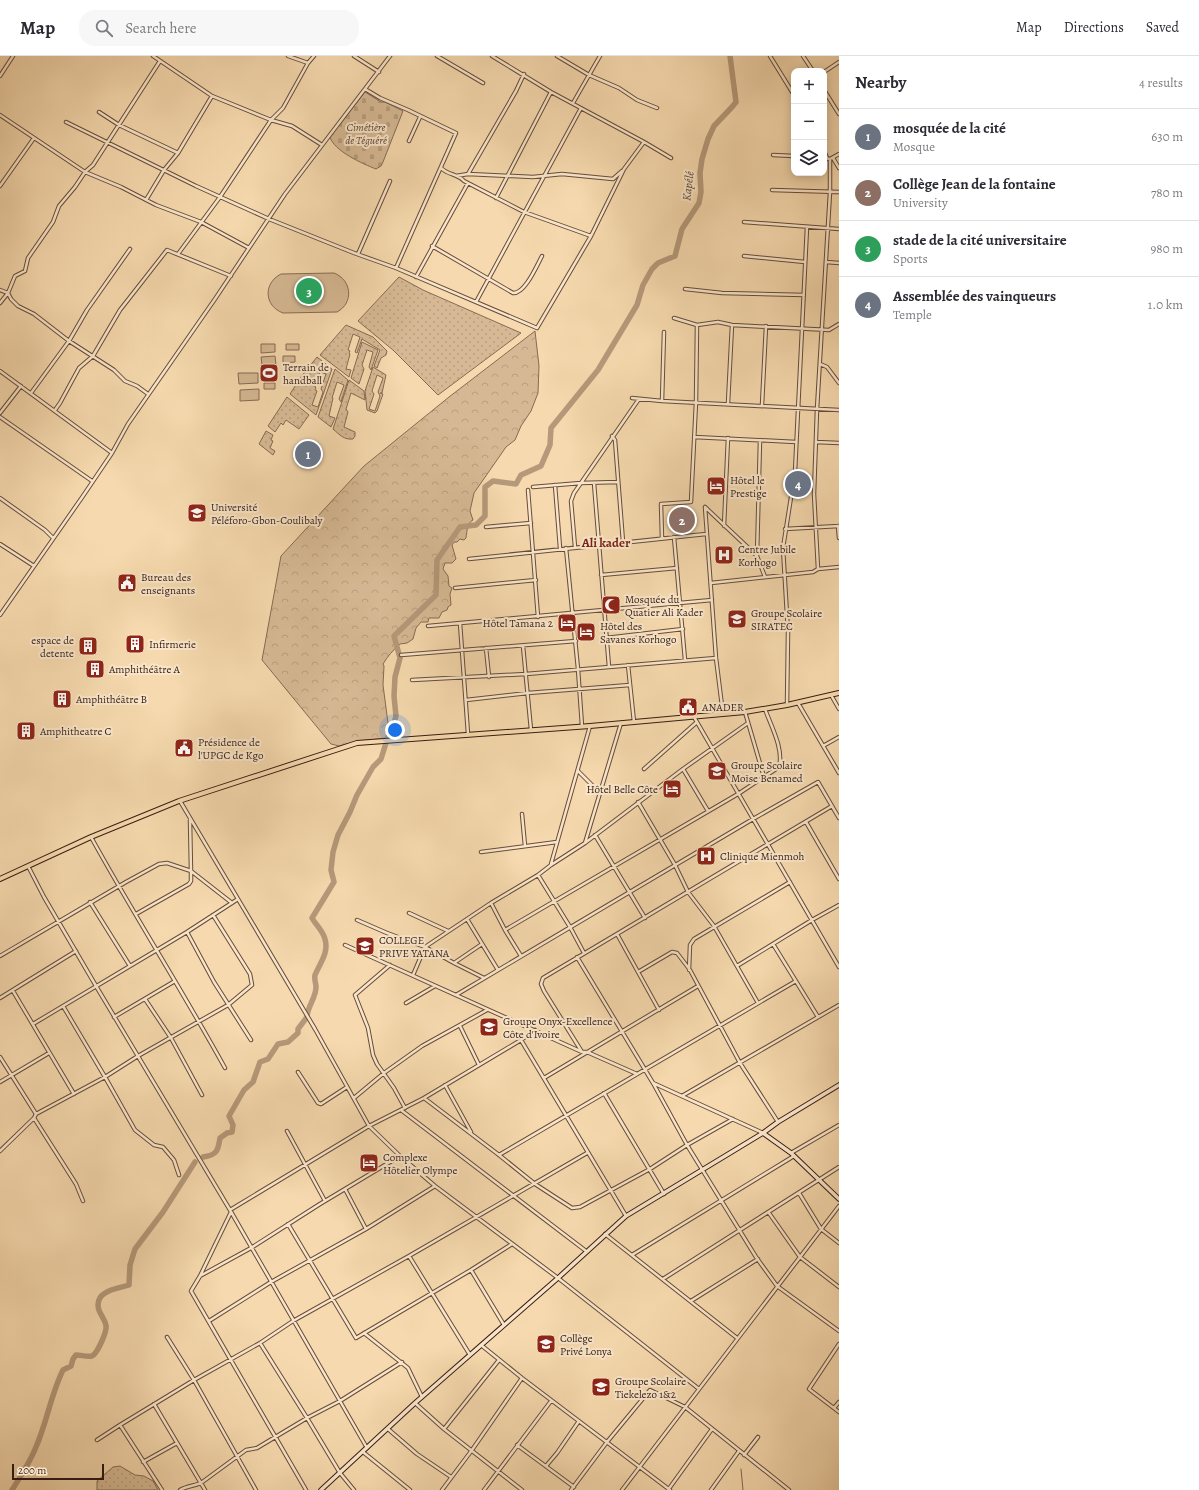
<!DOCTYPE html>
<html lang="en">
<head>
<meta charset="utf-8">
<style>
	:root { --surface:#fff; --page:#f7f7f7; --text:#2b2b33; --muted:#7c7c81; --line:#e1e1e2; --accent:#8f2418 }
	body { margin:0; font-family:Alegreya,serif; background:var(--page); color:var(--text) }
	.controls { position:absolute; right:12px; top:12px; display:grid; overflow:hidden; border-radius:8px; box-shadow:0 2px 10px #0003 }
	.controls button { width:36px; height:36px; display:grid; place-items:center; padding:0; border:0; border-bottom:1px solid var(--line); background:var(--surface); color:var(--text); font:20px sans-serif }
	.scale { position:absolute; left:12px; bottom:10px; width:92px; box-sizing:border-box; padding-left:4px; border:2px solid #371d14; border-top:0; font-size:11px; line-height:14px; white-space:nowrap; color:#371d14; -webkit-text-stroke:3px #f9e6ca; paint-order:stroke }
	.you { position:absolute; left:395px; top:674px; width:14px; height:14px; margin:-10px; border:3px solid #fff; border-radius:50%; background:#1a73e8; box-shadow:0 0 0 6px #1a73e833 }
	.badge { display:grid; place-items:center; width:26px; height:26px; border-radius:50%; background:var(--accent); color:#fff; font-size:13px; font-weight:700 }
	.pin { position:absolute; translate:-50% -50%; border:2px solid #fff; box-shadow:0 1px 4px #0006 }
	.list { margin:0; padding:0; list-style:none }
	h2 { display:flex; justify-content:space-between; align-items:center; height:52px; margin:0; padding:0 16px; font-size:17px }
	h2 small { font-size:13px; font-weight:400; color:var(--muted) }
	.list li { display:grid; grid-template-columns:26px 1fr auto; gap:12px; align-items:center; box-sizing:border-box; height:56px; padding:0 16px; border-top:1px solid var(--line) }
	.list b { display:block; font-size:15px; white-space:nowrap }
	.list p { margin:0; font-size:13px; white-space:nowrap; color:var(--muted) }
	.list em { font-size:13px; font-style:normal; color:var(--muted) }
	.icon { flex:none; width:22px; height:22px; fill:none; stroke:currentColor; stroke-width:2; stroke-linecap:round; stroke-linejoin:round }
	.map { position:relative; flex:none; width:839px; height:1434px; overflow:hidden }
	header { display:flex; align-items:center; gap:24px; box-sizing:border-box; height:56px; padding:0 20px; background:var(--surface); border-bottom:1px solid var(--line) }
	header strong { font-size:19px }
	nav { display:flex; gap:22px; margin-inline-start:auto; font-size:14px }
	.search { width:280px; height:36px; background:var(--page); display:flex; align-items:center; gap:10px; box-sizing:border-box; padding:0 14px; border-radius:16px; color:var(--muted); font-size:15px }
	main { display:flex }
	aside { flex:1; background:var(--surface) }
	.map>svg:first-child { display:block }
	.grass { fill:url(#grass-dots); stroke:#866b54; fill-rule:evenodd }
	.forest { fill:url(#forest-crowns); stroke:#866b54 }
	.cemetery { fill:url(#cemetery-stones); stroke:#866b54 }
	.pitch { fill:#d6b994; stroke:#866b54 }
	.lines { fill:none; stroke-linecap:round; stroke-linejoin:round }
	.stream { stroke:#836751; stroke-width:1 }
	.river { stroke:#b5997a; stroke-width:5.5 }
	.street-casing { stroke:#674c3a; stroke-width:4.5 }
	.secondary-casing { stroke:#371d14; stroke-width:5.5 }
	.primary-casing { stroke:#371d14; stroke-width:6 }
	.street { stroke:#f9e6ca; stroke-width:2.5 }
	.secondary { stroke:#f9e6ca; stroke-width:3.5 }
	.primary { stroke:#f6d9ae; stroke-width:4 }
	.labels { text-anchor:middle; stroke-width:4; stroke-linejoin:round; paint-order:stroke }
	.park-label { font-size:11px; font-style:italic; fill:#5f4434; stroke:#f9e6ca }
	.poi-label { font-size:11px; fill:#371d14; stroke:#f9e6ca; text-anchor:start }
	.water-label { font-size:12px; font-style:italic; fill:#634838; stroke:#f9e6ca }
	.quarter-label { font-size:13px; font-weight:bold; fill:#7a1f14; stroke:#f9e6ca }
</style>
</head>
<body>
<header>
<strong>Map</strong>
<div class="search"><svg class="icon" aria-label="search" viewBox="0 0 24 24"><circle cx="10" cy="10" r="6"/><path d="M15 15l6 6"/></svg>Search here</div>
<nav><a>Map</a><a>Directions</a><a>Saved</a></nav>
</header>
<main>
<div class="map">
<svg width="839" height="1434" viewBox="0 0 839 1434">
	<defs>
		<pattern id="grass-dots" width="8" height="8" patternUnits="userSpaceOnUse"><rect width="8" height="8" fill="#d6b994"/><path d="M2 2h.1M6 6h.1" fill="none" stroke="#b89f7f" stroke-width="1.8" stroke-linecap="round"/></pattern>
		<pattern id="forest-crowns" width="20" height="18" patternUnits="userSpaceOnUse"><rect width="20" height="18" fill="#d6b994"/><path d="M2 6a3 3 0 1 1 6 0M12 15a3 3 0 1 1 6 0" fill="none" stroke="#b89f7f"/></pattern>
		<pattern id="cemetery-stones" width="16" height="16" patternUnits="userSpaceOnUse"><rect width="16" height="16" fill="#d6b994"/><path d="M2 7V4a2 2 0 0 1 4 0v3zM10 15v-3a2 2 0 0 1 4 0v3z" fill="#b89f7f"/></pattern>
	</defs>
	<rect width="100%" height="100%" fill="#f6d9ae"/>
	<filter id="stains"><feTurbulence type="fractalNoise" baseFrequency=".005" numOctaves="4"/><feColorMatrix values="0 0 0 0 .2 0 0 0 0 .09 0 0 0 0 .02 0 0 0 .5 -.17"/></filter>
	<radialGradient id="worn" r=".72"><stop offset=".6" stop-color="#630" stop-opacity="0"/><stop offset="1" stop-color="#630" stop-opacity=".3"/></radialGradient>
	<!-- grass -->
	<path class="grass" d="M399,221L423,234L521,277L438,339L393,294L358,265Z
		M346,269L373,281L387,295L386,299L381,302L377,312L374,310L380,294L362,283L357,297L355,296L360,281L353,278L348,294L350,295L349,297L350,298L346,313L351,314L349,321L320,299Z
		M362,286L378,294L371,314L369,311L373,296L367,294L362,309L364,313L359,328L351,322Z
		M317,301L332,313L316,359L290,338L301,321ZM320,316L326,318L321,333L323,336L318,351L312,349L317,335L315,334L316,332L315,331Z
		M373,311L386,319L382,337H380L383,338L377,355L375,357L367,354L365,335ZM377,319L383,322L378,336L380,340L375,355L369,353L374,338L372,335Z
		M335,313L348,324L341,346L339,343L344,329L337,326L332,342H333L329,360L335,362L331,371L318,361Z
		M349,324L364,335L365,344L351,337L346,353L348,356L344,371L355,376V380L353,383C344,384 340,379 333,373Z
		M287,341L309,359L299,373L286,364L283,369L281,367L275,376L268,370Z
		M266,375L273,379L271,384L273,385L270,392L275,395L273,399L259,388Z
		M120,1410L135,1419L144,1420L153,1425L158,1434H97V1425L113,1411Z"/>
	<!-- forest -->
	<path class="forest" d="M535,275L539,310L538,337L531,355L521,370L515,384L506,391L474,437L470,455L473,464C467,467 467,475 466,482L464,484L460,483L457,486H454L452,489L456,503L452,507H445L443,513L448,520L449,530L452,532L450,538L451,549L448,551L447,554L442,556L439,562H429L428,566H421L416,572L413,583L407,587L400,588C393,594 387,601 383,608L384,610L383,629L388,667L387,682L359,685L339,690L331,688L262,604L281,500L364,410L449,341Z"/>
	<!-- cemetery -->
	<path class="cemetery" d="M365,36L381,46H385L403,55L383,106L381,110L376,113C363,108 334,95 330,81Z"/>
	<!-- pitch -->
	<path class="pitch" d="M334,217C352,224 354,247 337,256L283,257C264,250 263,227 281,218Z
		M261,288H275V296L261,297Z
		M286,288H299V294H286Z
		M275,300L276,309H262L261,301Z
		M283,300H295V306L283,307Z
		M274,313L275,320L264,321V314Z
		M238,317H258V327L239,328Z
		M264,327H275V333H264Z
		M259,333V344L240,345V334Z"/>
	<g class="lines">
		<!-- stream -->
		<path class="stream" d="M741,1413L743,1434"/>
		<!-- river -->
		<path class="river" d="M388,681L392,674L396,660L394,640L395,621L400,602L394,580L436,539L437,504L460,471L476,469L485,460V431L493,425L516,428L521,419L541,410L550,389L551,372L598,314L637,249L643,229L652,213L658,207L675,200L682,173L699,147L701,136L700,117L702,103L708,83L714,70L732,51L736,46L730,0
			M203,1101C217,1099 218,1095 220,1082L227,1077L232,1076L233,1069L229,1060L244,1034L253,1026L260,1006L268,1003L278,988L288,986L298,977V973L307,961C307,951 316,942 316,931C316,927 314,924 315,919C320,907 329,897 325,883C323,875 316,869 312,862L334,826L331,814L333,796L338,779L350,756L357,739L373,711L381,703L386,687
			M12,1434C21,1420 30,1406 36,1391C47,1366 51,1338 63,1314L71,1310L73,1303L76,1299C81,1299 87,1301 92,1300C97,1298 107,1276 106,1270C105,1261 95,1255 99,1244C102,1234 120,1232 129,1229L130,1209L135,1193L163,1156L195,1106"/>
		<defs>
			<path id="street" d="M153,0L212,40L271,64L292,70L322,89
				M288,0L308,7
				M354,0L379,16
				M437,0L483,27
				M492,0L551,36L644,86L671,102
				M557,0L589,19L619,32L637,44L657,52
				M770,0L794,39
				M803,0L813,15
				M824,16L839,6
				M0,20L13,0
				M365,33L380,42L408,54L456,77L396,212
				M824,34L839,58
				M573,47L600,0
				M99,56L119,69L178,97
				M0,59L85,116L121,131L156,149L201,166L249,192
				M66,66L196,130L269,163L354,197L396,212L537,272L591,180L624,113L644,86
				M409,85L420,61
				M824,95L827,102
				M773,99L794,100
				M824,102L830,103L839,98
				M833,102L839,112
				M441,112C448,119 458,118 464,125L524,156L591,180
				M468,118L516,35L524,18
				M456,120L468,118L533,121L562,118L613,123L622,115
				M0,130L34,82
				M772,134L839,136
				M496,142L551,36
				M146,144L164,114L178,97L212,40
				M744,166L839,173
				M432,190L513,237C525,238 537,209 542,200
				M178,198L220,141L271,64L283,52L308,7L314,0
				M358,198L390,125
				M744,200L805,206
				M826,206L839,207
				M416,221L468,127
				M685,233L722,237L804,239
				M0,234L8,237L11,243L18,250L34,258L69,285L114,314L125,325L137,330L148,338
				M476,246L581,52
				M0,247L8,237L15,220L25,215L28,202L53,166L59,150L75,131L85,116L93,109L160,5
				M674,262L697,269L718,266L732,269L829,274L839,268
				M820,308L827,311L839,327
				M0,315L112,397
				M31,337L69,285L87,254L130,193
				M632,342L662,345L839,354
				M662,345L664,276
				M728,347L732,269
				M762,349L766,270
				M55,354L60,347L79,312L93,300L120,254L167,194L231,220
				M0,357L21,330
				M0,361L92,425
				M612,380L615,384L623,486
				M694,381L796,386
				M760,384L757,500L765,521
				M816,386L839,387
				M594,427L609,611
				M555,429L560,492
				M533,431L581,427L618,426
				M528,434L538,561
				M0,442L45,474L53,482
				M705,451L716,602L723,658
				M705,451L757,500
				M724,470L728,382
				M838,470L839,482
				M486,471L531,467
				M785,473L839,470
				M674,481L685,604
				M662,482L661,448L691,446L696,346L697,269
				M0,488L34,510
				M575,491L571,445L574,437L639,343
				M566,492L578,613L582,670
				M469,503L706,478
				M818,513L814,438L817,353L830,136V103
				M601,519L677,512
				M711,527L813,516L818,513L839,511
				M455,532L536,524
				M0,559L83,440L112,397L128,368L215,243L285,138L390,0
				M460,567L468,678
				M428,570L712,544
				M606,582L683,573
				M523,590L531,674
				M486,592L489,621
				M401,599L576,585
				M628,609L634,666
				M412,624L526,618L716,602
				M831,639L839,653
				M466,644L528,637L630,629
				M798,647L839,717
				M787,649L788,576L783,492L795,416L807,171
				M745,656L764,721
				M694,661L839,911
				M823,690L839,681
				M644,713L697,666
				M683,713L708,755
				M578,715L600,737
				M180,745L315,973L369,1070L400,1100L435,1130L558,1222L699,1333
				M638,746L675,809L688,836L714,870L758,947
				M522,758L525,790
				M190,764L191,815L232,847
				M806,766L839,823
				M595,779L645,862
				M91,781C134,859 182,934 225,1012
				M585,787L621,667
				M481,796L557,786
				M551,808L590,670
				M28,810L44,841L96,930L230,1154L367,1392
				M538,819L570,871L584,897
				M90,846L130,910
				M491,847L505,874L521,900
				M409,857L448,875
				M467,863L498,914
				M357,864L387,877L425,891L454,907L484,922
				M505,874L738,738L779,711C784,693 771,670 765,653
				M187,876L214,926L251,984
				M617,878L659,954
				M773,888L818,961
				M345,889L582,996H587L637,1018
				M0,900L126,826L159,808L167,807L191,815V825L189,828L136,858
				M577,901L653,1027L687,1089L756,1201L777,1230L839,1275
				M454,907L482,888
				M390,909L355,939L368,972L373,999L377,1008L394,1032L405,1052
				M737,910L812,864L839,849
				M689,914L690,889L694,883L790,826
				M638,916L672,896L677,897L690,914L740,1007L778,1066
				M413,919L425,891L491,847L538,819L551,809L585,787L683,713L748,667
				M13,935L74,1038
				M456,939L753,763L818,726L839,762
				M0,942L76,895
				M145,943L171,982L202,1039
				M406,947L435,930
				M63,950L105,1021L135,1074L154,1089L163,1091L174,1104L179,1119
				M114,961L175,925
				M33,968L187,876L238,843
				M460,970L479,1009
				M521,984L626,1160
				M582,996L544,935L541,928L543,922L832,750
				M0,1001L36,1058
				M298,1016L318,1047L321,1048L347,1031
				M544,1022L698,930
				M0,1026L49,997
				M653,1027L763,1077
				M445,1029L471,1076
				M604,1037L664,1138
				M682,1040L839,949
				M354,1042L384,1017L422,990L487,954
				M424,1042L499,1099L535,1128L572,1152L580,1151L650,1113L687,1089L733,1063
				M401,1054L586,1195
				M34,1062L76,1128L83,1145
				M287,1075L325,1145
				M0,1095L34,1062L36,1058L105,1021L138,1000L228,949L252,929L250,918L213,859
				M791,1097L839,1069
				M499,1099L796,925
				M345,1133L366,1173
				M799,1137L821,1173L839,1187
				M230,1154L369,1070L424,1042L521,984L535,974
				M231,1156L200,1220L191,1235L306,1434
				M769,1157L800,1201L839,1231
				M288,1168L356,1282L471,1214L512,1188
				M605,1178L737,1282
				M632,1199L794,1100
				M409,1200L470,1299
				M471,1214L504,1269
				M200,1220L251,1192L320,1148L400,1100
				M663,1223L839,1111
				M691,1245L758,1203
				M209,1265L271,1226L366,1173L435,1130
				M364,1277L408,1312L422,1341
				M167,1281L194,1324L256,1434
				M260,1287L307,1362L340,1417L354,1434
				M839,1288L809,1333L839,1356
				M481,1289L522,1322L670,1434
				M415,1347L444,1373L522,1434
				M154,1348L205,1434
				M834,1352L839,1346
				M120,1369L162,1434
				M388,1373L417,1398L451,1421
				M444,1373L499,1304
				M97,1384L120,1369L194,1324L260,1287L293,1265L409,1200L587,1097
				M517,1389L574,1431
				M363,1396L410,1434
				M744,1399L758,1381
				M143,1406L177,1387
				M546,1410L557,1397L579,1365
				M180,1434C187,1430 194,1430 201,1427L246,1394L257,1392L307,1362L340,1345L402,1306
				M442,1434L472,1394L522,1322
				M484,1434L551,1345
				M571,1434L607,1386L650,1334L685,1351L789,1434
				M622,1434L839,1150
				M668,1434L712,1373
				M711,1434L739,1395"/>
			<path id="secondary" d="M763,1077L791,1097L839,1143
				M321,1434L415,1347L558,1222L626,1160L763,1077L778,1066L839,1029"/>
			<path id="primary" d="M0,823L91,781L179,745L357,687L590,670L745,656L787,649L839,637"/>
		</defs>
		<!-- street casing -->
		<use href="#street" class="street-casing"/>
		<!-- secondary casing -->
		<use href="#secondary" class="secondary-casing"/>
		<!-- primary casing -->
		<use href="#primary" class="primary-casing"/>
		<!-- street -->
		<use href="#street" class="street"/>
		<!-- secondary -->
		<use href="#secondary" class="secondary"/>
		<!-- primary -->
		<use href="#primary" class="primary"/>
	</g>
	<!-- icons -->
	<defs>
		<symbol id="stadium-square" viewBox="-11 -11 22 22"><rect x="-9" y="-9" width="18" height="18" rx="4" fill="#8f2418" stroke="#f9e6ca"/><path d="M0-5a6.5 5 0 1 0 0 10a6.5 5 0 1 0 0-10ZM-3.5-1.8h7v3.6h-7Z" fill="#fff"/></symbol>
		<symbol id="hotel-square" viewBox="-11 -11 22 22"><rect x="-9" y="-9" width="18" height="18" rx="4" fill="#8f2418" stroke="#f9e6ca"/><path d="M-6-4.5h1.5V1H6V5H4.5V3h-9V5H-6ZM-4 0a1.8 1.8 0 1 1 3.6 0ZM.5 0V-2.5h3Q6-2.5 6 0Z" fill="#fff"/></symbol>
		<symbol id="university-square" viewBox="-11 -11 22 22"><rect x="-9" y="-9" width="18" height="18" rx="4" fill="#8f2418" stroke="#f9e6ca"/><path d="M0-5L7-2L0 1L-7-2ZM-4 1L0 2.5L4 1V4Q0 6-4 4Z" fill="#fff"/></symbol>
		<symbol id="hospital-square" viewBox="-11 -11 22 22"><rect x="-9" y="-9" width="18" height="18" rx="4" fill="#8f2418" stroke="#f9e6ca"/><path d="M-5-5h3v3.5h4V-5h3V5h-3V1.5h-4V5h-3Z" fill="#fff"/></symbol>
		<symbol id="civic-square" viewBox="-11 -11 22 22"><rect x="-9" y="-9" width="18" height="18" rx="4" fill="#8f2418" stroke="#f9e6ca"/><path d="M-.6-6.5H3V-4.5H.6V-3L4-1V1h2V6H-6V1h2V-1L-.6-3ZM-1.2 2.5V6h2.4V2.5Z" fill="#fff"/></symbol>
		<symbol id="mosque-square" viewBox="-11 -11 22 22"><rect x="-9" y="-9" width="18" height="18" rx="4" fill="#8f2418" stroke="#f9e6ca"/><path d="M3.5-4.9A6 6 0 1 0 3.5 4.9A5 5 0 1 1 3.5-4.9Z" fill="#fff"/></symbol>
		<symbol id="school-square" viewBox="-11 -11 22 22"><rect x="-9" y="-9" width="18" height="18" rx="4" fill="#8f2418" stroke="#f9e6ca"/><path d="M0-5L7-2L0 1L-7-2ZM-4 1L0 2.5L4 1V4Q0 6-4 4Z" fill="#fff"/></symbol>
		<symbol id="building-square" viewBox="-11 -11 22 22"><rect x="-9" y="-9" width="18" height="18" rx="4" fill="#8f2418" stroke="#f9e6ca"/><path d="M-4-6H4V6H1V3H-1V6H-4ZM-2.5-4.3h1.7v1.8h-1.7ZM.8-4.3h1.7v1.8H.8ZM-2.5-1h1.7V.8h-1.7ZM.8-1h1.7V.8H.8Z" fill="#fff"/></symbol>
	</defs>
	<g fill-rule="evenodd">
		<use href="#stadium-square" x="258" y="306" width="22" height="22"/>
		<use href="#hotel-square" x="705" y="419" width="22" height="22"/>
		<use href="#university-square" x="186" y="446" width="22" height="22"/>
		<use href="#hospital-square" x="713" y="488" width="22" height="22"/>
		<use href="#civic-square" x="116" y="516" width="22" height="22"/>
		<use href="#mosque-square" x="600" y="538" width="22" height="22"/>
		<use href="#school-square" x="726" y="552" width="22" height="22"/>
		<use href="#hotel-square" x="556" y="556" width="22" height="22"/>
		<use href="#hotel-square" x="575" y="565" width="22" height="22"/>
		<use href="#building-square" x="124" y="577" width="22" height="22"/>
		<use href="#building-square" x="77" y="579" width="22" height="22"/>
		<use href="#building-square" x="84" y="602" width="22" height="22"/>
		<use href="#building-square" x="51" y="632" width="22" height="22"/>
		<use href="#civic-square" x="677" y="640" width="22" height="22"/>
		<use href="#building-square" x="15" y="664" width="22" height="22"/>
		<use href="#civic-square" x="173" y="681" width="22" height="22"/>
		<use href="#school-square" x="706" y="704" width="22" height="22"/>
		<use href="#hotel-square" x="661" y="722" width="22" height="22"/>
		<use href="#hospital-square" x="695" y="789" width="22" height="22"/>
		<use href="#school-square" x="354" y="879" width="22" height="22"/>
		<use href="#university-square" x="478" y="960" width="22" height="22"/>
		<use href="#hotel-square" x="358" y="1096" width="22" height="22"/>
		<use href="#school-square" x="535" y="1277" width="22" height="22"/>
		<use href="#school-square" x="590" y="1320" width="22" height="22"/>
	</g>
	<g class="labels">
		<!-- park labels -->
		<g class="park-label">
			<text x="366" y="75">Cimétière<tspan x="366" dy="13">de Téguéré</tspan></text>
		</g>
		<!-- poi labels -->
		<g class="poi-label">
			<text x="283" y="315">Terrain de<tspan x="283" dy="13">handball</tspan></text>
			<text x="730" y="428">Hôtel le<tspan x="730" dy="13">Prestige</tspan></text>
			<text x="211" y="455">Université<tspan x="211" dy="13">Péléforo-Gbon-Coulibaly</tspan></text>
			<text x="738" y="497">Centre Jubile<tspan x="738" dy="13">Korhogo</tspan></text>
			<text x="141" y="525">Bureau des<tspan x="141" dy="13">enseignants</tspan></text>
			<text x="625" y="547">Mosquée du<tspan x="625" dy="13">Quatier Ali Kader</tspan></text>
			<text x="751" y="561">Groupe Scolaire<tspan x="751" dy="13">SIRATEC</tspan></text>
			<text x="553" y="571" text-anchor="end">Hôtel Tamana 2</text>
			<text x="600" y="574">Hôtel des<tspan x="600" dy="13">Savanes Korhogo</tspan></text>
			<text x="74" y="588" text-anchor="end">espace de<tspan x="74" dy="13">detente</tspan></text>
			<text x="149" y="592">Infirmerie</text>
			<text x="109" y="617">Amphithéâtre A</text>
			<text x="76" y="647">Amphithéâtre B</text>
			<text x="702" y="655">ANADER</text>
			<text x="40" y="679">Amphitheatre C</text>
			<text x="198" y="690">Présidence de<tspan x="198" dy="13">l'UPGC de Kgo</tspan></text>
			<text x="731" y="713">Groupe Scolaire<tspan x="731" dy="13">Moïse Benamed</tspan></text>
			<text x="658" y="737" text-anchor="end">Hôtel Belle Côte</text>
			<text x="720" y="804">Clinique Mienmoh</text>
			<text x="379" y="888">COLLEGE<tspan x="379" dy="13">PRIVE YATANA</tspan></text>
			<text x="503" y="969">Groupe Onyx-Excellence<tspan x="503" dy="13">Côte d'Ivoire</tspan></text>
			<text x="383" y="1105">Complexe<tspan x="383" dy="13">Hôtelier Olympe</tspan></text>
			<text x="560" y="1286">Collège<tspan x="560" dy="13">Privé Lonya</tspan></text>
			<text x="615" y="1329">Groupe Scolaire<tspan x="615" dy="13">Tiekelezo 1&amp;2</tspan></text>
		</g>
		<!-- water labels -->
		<g class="water-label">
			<text transform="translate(688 130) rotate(-83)" y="4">Kapélé</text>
		</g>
		<!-- quarter labels -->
		<g class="quarter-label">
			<text x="606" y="491">Ali kader</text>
		</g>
	</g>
	<rect width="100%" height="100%" filter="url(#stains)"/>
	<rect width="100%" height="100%" fill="url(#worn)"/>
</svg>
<div class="controls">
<button>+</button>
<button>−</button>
<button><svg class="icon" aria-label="layers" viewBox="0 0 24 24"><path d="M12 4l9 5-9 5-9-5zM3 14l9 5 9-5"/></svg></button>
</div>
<div class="scale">200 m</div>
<div class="you"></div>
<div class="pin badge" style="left:308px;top:398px;background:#6b7280">1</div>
<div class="pin badge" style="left:682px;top:464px;background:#8d6e63">2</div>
<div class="pin badge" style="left:309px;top:235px;background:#2e9e5b">3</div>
<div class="pin badge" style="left:798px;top:428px;background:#6b7280">4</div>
</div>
<aside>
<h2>Nearby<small>4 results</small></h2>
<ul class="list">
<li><span class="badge" style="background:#6b7280">1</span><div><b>mosquée de la cité</b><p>Mosque</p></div><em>630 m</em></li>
<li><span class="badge" style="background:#8d6e63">2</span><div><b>Collège Jean de la fontaine</b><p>University</p></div><em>780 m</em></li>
<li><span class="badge" style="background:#2e9e5b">3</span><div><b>stade de la cité universitaire</b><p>Sports</p></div><em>980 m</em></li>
<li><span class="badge" style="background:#6b7280">4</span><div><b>Assemblée des vainqueurs</b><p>Temple</p></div><em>1.0 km</em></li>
</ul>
</aside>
</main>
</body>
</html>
